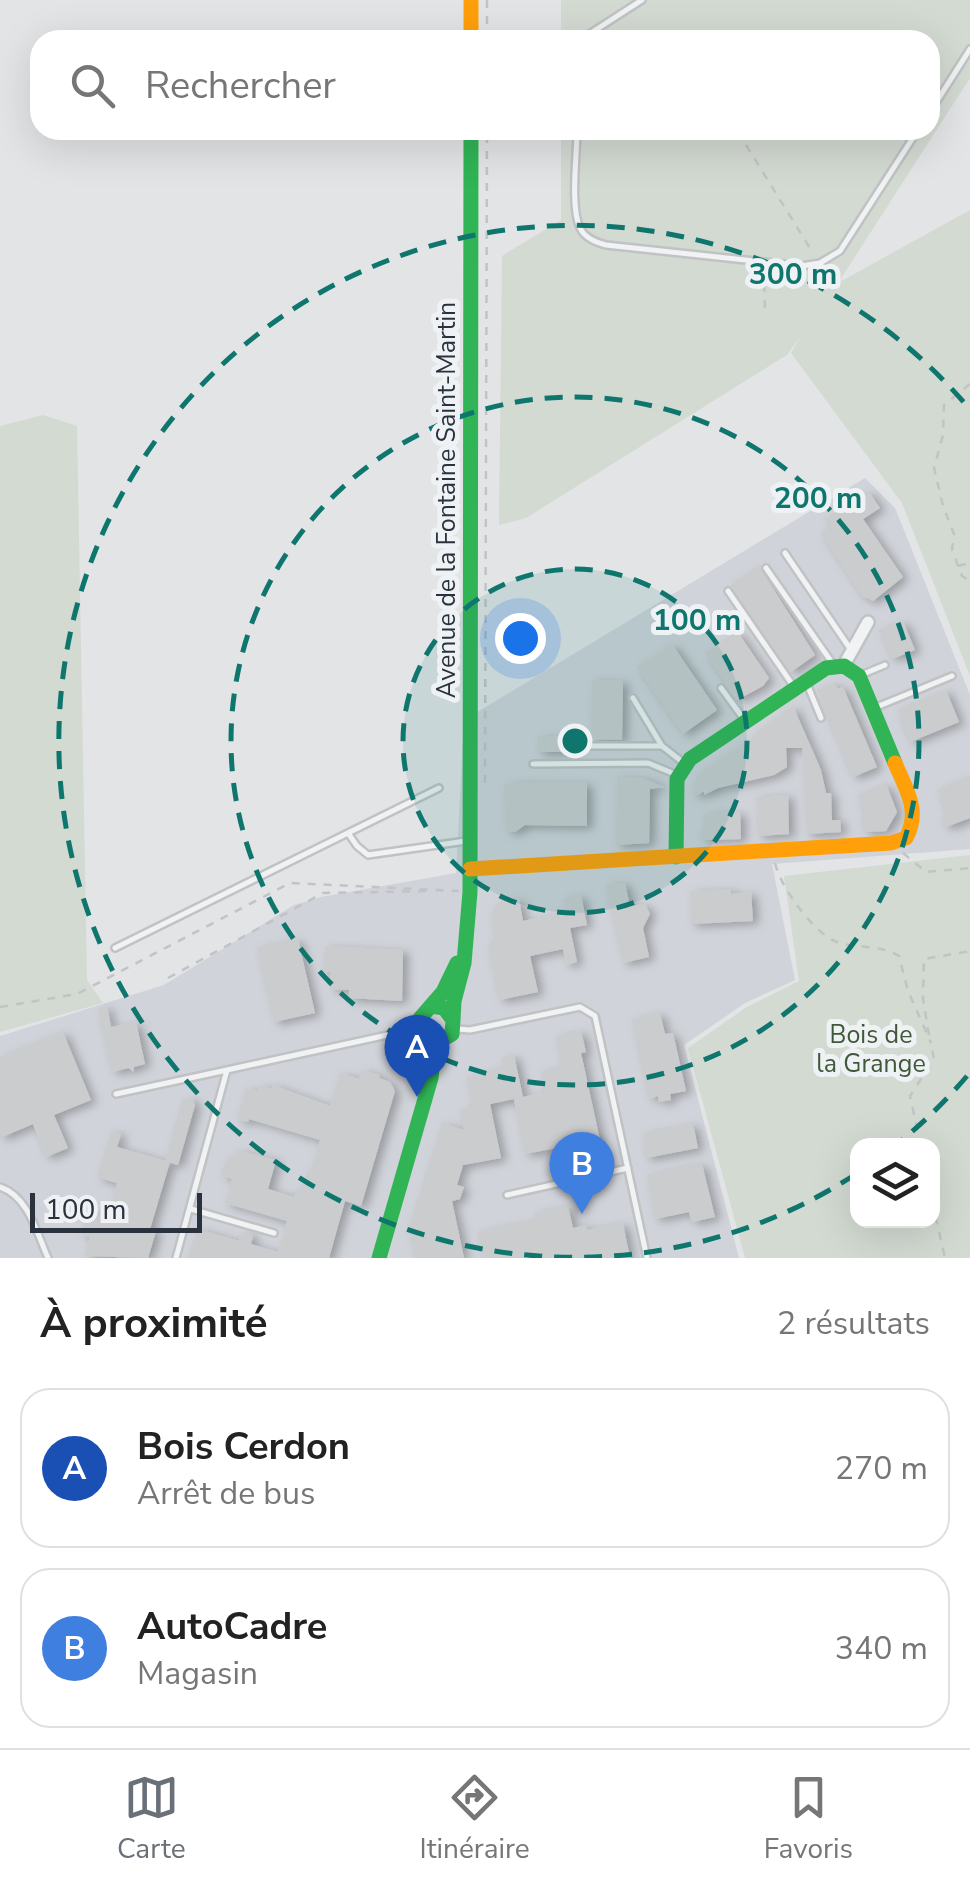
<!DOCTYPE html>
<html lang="fr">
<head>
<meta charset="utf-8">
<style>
	:root { --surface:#fff; --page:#f6f6f6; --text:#222; --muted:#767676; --line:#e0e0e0; --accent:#6a7078 }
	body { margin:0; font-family:"Nunito Sans",sans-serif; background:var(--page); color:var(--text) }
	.controls { position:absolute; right:30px; bottom:30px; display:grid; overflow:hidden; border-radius:20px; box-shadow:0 10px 40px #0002 }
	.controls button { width:90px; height:90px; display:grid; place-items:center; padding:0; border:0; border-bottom:2px solid var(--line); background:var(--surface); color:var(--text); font:50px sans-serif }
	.scale { position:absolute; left:30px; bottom:25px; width:172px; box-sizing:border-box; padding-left:10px; border:5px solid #2a323d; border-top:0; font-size:28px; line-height:35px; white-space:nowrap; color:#2a323d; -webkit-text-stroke:8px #eff2f5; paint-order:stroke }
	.you { position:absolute; left:520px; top:638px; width:35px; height:35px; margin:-25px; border:8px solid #fff; border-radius:50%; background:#1a73e8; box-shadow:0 0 0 15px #1a73e833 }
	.badge { display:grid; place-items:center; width:65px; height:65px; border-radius:50%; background:var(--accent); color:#fff; font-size:32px; font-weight:700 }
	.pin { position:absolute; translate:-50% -82px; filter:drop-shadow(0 2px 5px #0008) }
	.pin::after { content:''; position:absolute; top:52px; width:35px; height:30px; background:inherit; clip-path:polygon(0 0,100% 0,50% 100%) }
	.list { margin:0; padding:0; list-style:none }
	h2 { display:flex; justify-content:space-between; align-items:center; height:130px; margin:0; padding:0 40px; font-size:42px }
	h2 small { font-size:32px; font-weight:400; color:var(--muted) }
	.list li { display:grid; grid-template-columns:65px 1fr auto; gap:30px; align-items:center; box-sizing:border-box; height:160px; margin:0 20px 20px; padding:0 20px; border:2px solid var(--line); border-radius:30px }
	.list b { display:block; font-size:38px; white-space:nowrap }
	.list p { margin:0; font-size:32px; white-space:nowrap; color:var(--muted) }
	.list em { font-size:32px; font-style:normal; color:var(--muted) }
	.icon { flex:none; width:55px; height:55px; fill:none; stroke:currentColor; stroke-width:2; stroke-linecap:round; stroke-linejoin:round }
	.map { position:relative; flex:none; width:970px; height:1258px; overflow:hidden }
	.search { position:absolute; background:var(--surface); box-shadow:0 10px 40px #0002; left:30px; right:30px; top:30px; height:110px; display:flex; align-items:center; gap:25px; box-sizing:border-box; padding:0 35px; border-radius:30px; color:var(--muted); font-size:38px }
	.sheet { height:490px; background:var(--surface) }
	nav { display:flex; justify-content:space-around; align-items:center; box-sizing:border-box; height:140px; border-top:2px solid var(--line); background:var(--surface); font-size:28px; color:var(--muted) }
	nav a { display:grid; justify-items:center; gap:5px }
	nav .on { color:var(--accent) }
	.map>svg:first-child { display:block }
	.built { fill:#d0d3d9 }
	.green { fill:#d3dad2; fill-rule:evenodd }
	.building { fill:#caccce; filter:url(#shadow) }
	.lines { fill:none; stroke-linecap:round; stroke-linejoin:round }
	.lane-casing { stroke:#c0c2c4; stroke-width:10 }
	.street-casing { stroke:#c0c2c4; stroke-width:16 }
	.path { stroke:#c2c3c6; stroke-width:2.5; stroke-dasharray:8 8; stroke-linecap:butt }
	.lane { stroke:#f0f2f3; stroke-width:5 }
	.street { stroke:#f0f2f3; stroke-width:11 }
	.fast { stroke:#30b455; stroke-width:15 }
	.slow { stroke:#ff9f0a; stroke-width:15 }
	.ring { fill:none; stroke:#0f766e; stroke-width:5; stroke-dasharray:18 12 }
	.labels { text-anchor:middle; stroke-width:10; stroke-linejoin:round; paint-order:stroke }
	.street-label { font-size:25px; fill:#2a323d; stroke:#eff2f5 }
	.park-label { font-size:25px; fill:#405839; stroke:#eff2f5 }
	.centre { fill:#0f766e; stroke:#eff2f5; stroke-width:5 }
	.ring-label { font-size:30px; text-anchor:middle; font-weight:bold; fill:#0f766e; stroke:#eff2f5; stroke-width:10; stroke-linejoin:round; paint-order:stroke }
</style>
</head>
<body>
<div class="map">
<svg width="970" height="1258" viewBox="0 0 970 1258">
	<defs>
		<filter id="shadow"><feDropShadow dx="5.5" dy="3" stdDeviation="5" flood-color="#0004"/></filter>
	</defs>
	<rect width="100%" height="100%" fill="#e2e4e6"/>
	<!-- built -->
	<path class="built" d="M865,478L895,508L970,695V849L772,864L795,980L745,1003L684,1045L739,1258H0V1036L164,985L294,905L321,897L456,873L464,720Z"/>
	<!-- green -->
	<path class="green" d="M561,0H970V78L838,283L970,210V676L902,503L791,353L802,334L787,355L526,518L499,525L502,256L561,220V130H930V40H561Z
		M43,415L77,426L87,980L103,1003L0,1032V426Z
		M970,855V1258H745L688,1048L747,1007L799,981L784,876ZM858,1146H932V1220H858Z"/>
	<!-- building -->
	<path class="building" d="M868,491L880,508L863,519L903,577L873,601L862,596L821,533L830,527L825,519Z
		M759,566L815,655L791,672L730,585Z
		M903,621L915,650L892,659L879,630Z
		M737,631L769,678L763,686L737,700L705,653Z
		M672,644L717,710L683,734L637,667Z
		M592,680L623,681L622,740L591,739Z
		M833,683L838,689L843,687L877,767L853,777L817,690Z
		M946,690L959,722L910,742L897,710Z
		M793,706L821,770L826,793H831L832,820H840L841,832L807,834L802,748H786L787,767L774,775L718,788L704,795V791L694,797L693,786L699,773L756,736L755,733Z
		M538,736L575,737V752H538Z
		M970,776V818L946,827L941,819L946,812L937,790Z
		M617,777L643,778L664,787L650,789L649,843L616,845Z
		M518,782L587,783V826L525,825L515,832L508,831L505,824L504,785Z
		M886,784L897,812L886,831L865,832L860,817L865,815L857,795Z
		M788,795L789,834L758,836L756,797Z
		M740,812L741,839L705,840L699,833L704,827V814Z
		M625,883L630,906L645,904L650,914L643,928L649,957L623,963L606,884Z
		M731,889V894L751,892L753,921L691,924L690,891Z
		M581,895L587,925L570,928L577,962L566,965L563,949L530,956L538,992L499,1000L488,946L495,936L491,913L497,903L519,899L523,921L567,912L564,898Z
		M298,939L315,1013L274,1022L257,948Z
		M325,946L403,950L402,1001L349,998V990L330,989L331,972H323Z
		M107,1006L111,1027L136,1022L145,1064L134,1067L133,1072L129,1068L112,1072L98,1009Z
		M660,1013L665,1034L673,1033L686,1091L670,1094L671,1100L659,1102L658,1096L649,1099L632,1019Z
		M581,1031L586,1052L581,1053L600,1140L525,1154L514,1099L490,1104L501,1158L463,1165L457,1185L464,1187L460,1199L452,1201L464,1258H415L409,1227L442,1123L464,1130L460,1110L473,1107L466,1077L503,1068L501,1058L514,1055L523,1097L545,1092L541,1072L562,1067L556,1036Z
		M63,1032L91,1100L54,1115L68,1148L46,1157L33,1124L0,1138V1057Z
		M362,1070L380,1075L379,1078L390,1082L395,1091L361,1206L345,1201L329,1258H188L197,1229L239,1241L242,1232L253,1235L251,1244L278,1252L287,1221L225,1203L232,1179L221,1175L227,1157L234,1159L237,1150L276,1160L268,1189L294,1197L297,1188L303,1189L308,1170H311L320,1140L249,1119L248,1122L237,1119L246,1088L258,1091L260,1085L272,1089L273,1085L330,1106L340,1073L359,1079Z
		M192,1098L195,1105L178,1165L165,1161L182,1100Z
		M693,1124L698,1148L646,1158L642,1134Z
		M111,1131L121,1134L117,1147L170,1162L150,1229L156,1231L148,1258L84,1256L90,1237L81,1234L87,1211L108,1217L117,1183L97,1177Z
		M702,1164L715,1217L692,1222L689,1212L655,1219L647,1175Z
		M568,1206L573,1228L586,1225L587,1230L623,1223L630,1258H483L477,1232L536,1220L534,1213Z"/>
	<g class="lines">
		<defs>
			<path id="lane" d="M580,40L642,0
				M930,112L970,49
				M577,130C577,154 570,207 580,228C585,238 595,242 606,245L801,266L820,263L840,251L918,130
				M785,553L851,650
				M766,568L833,664
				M728,591L794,687
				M861,675L885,665
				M807,684L821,718
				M721,688L743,718
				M633,698L662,746
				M874,708L952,676
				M590,746H662L685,764
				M533,764L648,763L677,775
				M348,833L357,846L368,855L466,841
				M115,948L439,788
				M457,1029L470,1030L580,1007L595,1016L647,1258
				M227,1070L415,1029
				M116,1094L227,1070L176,1258
				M0,1187C28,1196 37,1233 48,1258
				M507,1195L628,1168
				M191,1209L274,1233"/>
			<path id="street" d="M844,665L868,622"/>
		</defs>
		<!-- lane casing -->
		<use href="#lane" class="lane-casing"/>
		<!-- street casing -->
		<use href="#street" class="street-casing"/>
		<!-- path -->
		<path class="path" d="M487,0V40
			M746,145L813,253
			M764,268L765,312
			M970,384L944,405L943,435L934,468L943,506L954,534L952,550L962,576L970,581
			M958,566L970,563
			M485,783L487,130
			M903,853L926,872L970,868
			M775,863C780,886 813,933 837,942C857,949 880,944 899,956L908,991L931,1043
			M168,978L323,893L431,891
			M0,1007L77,994L290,883L459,891
			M929,1035L923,999L924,959L970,951
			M921,1146L910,1096L934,1059L931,1043
			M932,1201L945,1258"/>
		<!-- lane -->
		<use href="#lane" class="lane"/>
		<!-- street -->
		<use href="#street" class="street"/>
		<!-- fast -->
		<path class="fast" d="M676,857L677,779L690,759L826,668L844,666L859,676L895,763
			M431,1006L444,1008L453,1020L452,1034L435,1044L423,1040L416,1023L443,992L457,963
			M453,1020L454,1001L464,963L470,892L471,130
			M379,1258L431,1078L435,1044"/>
		<!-- slow -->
		<path class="slow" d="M471,0V40
			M470,869L891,843L906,838C921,810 906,790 895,763"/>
	</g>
	<!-- distance rings -->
	<circle cx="575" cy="741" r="172" fill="#0f766e" fill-opacity=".12"/>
	<g class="ring">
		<circle cx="575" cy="741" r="172"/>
		<circle cx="575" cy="741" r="344"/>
		<path d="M967 1076A516 516 0 0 1 896 1145M856 1174A516 516 0 1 1 967 406"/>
	</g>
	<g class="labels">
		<!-- street labels -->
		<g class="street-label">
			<text transform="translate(446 500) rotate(-90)" y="9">Avenue de la Fontaine Saint-Martin</text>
		</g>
		<!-- park labels -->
		<g class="park-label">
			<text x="871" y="1043">Bois de<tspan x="871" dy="29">la Grange</tspan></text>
		</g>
	</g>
	<circle cx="575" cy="741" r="15" class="centre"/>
	<g class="ring-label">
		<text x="793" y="284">300 m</text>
		<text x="818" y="508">200 m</text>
		<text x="697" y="630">100 m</text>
	</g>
</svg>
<div class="controls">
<button><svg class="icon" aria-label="layers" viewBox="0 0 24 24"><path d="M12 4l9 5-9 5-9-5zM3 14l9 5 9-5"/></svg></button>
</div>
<div class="scale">100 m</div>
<div class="you"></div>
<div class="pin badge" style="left:417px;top:1097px;background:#1a4fb4">A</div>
<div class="pin badge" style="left:582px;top:1214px;background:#3f7fe0">B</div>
<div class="search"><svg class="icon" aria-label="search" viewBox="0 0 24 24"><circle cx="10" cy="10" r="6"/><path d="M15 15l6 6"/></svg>Rechercher</div>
</div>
<section class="sheet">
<h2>À proximité<small>2 résultats</small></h2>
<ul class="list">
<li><span class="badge" style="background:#1a4fb4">A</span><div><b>Bois Cerdon</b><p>Arrêt de bus</p></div><em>270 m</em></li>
<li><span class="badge" style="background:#3f7fe0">B</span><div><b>AutoCadre</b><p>Magasin</p></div><em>340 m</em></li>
</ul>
</section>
<nav>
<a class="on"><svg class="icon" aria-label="map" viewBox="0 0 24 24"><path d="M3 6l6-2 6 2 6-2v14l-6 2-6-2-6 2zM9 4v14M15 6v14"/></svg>Carte</a>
<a><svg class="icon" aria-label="directions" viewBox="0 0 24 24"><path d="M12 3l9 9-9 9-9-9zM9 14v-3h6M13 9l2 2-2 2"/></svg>Itinéraire</a>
<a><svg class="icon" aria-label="saved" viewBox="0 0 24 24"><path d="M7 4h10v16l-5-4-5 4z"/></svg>Favoris</a>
</nav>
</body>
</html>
